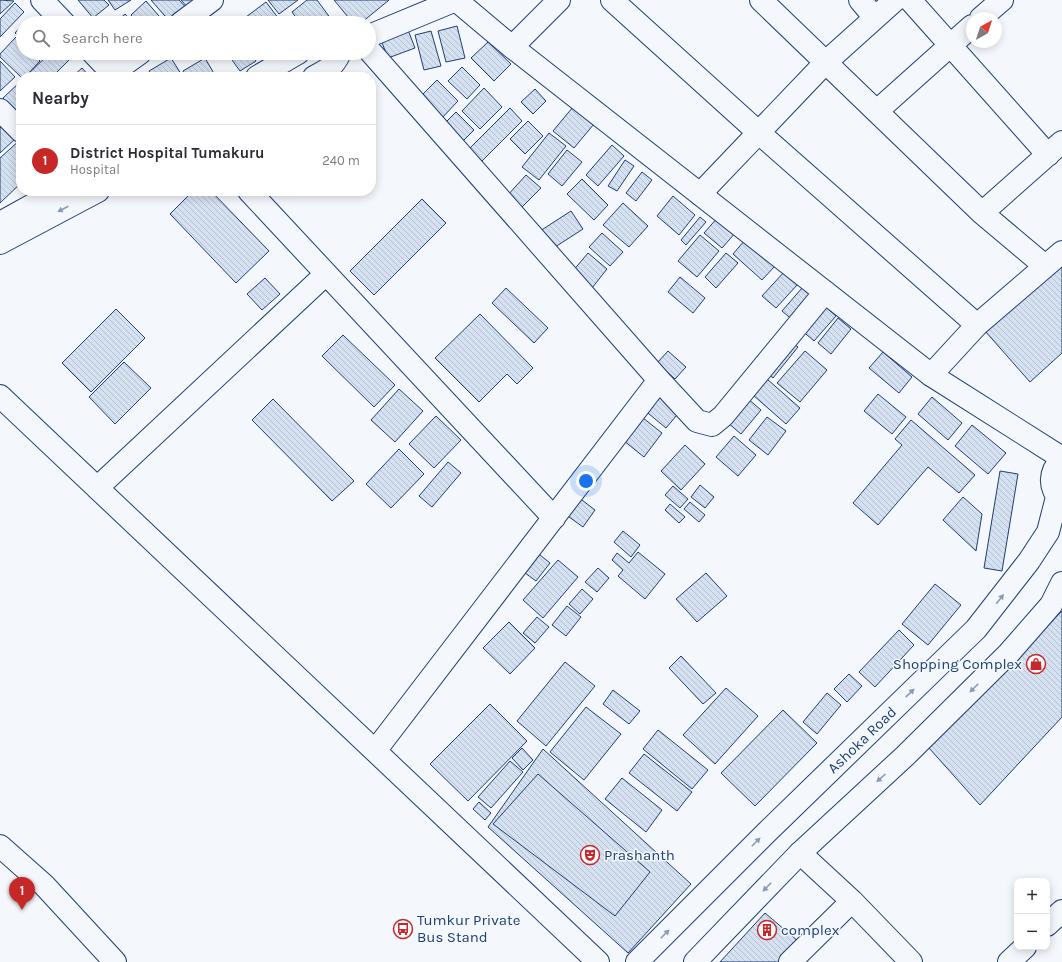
<!DOCTYPE html>
<html lang="en">
<head>
<meta charset="utf-8">
<style>
	:root { --surface:#fff; --page:#f7f7f7; --text:#2b2b33; --muted:#7c7c81; --line:#e1e1e2; --accent:#c62828 }
	body { margin:0; font-family:Karla,sans-serif; background:var(--page); color:var(--text) }
	.controls { position:absolute; right:12px; bottom:12px; display:grid; overflow:hidden; border-radius:8px; box-shadow:0 2px 10px #0003 }
	.controls button { width:36px; height:36px; display:grid; place-items:center; padding:0; border:0; border-bottom:1px solid var(--line); background:var(--surface); color:var(--text); font:20px sans-serif }
	.compass { position:absolute; left:966px; top:12px; width:36px; height:36px; border-radius:50%; background:var(--surface); box-shadow:0 2px 10px #0003; rotate:39deg }
	.you { position:absolute; left:586px; top:481px; width:14px; height:14px; margin:-10px; border:3px solid #fff; border-radius:50%; background:#1a73e8; box-shadow:0 0 0 6px #1a73e833 }
	.badge { display:grid; place-items:center; width:26px; height:26px; border-radius:50%; background:var(--accent); color:#fff; font-size:13px; font-weight:700 }
	.pin { position:absolute; translate:-50% -33px; filter:drop-shadow(0 1px 2px #0008) }
	.pin::after { content:''; position:absolute; top:21px; width:14px; height:12px; background:inherit; clip-path:polygon(0 0,100% 0,50% 100%) }
	.list { margin:0; padding:0; list-style:none }
	h2 { display:flex; justify-content:space-between; align-items:center; height:52px; margin:0; padding:0 16px; font-size:17px }
	h2 small { font-size:13px; font-weight:400; color:var(--muted) }
	.list li { display:grid; grid-template-columns:26px 1fr auto; gap:12px; align-items:center; box-sizing:border-box; height:72px; padding:0 16px; border-top:1px solid var(--line) }
	.list b { display:block; font-size:15px; white-space:nowrap }
	.list p { margin:0; font-size:13px; white-space:nowrap; color:var(--muted) }
	.list em { font-size:13px; font-style:normal; color:var(--muted) }
	.icon { flex:none; width:22px; height:22px; fill:none; stroke:currentColor; stroke-width:2; stroke-linecap:round; stroke-linejoin:round }
	.map { position:relative; flex:none; width:1062px; height:962px; overflow:hidden }
	.search { position:absolute; background:var(--surface); box-shadow:0 2px 10px #0003; left:16px; top:16px; width:360px; height:44px; display:flex; align-items:center; gap:10px; box-sizing:border-box; padding:0 14px; border-radius:22px; color:var(--muted); font-size:15px }
	.panel { position:absolute; background:var(--surface); box-shadow:0 2px 10px #0003; left:16px; top:72px; width:360px; height:124px; border-radius:16px }
	.map>svg:first-child { display:block }
	.building { fill:url(#building-back-hatch); stroke:#1d3f73 }
	.lines { fill:none; stroke-linecap:round; stroke-linejoin:round }
	.minor-casing { stroke:#1d3f73; stroke-width:24 }
	.major-casing { stroke:#1d3f73; stroke-width:24 }
	.minor { stroke:#f4f7fb; stroke-width:22 }
	.major { stroke:#f4f7fb; stroke-width:22 }
	.oneway { fill:#889bb7 }
	.labels { text-anchor:middle; stroke-width:3; stroke-linejoin:round; paint-order:stroke }
	.poi-label { font-size:15px; fill:#1d3f73; stroke:#f4f7fb; text-anchor:start }
	.street-label { font-size:15px; fill:#1d3f73; stroke:#f4f7fb }
</style>
</head>
<body>
<div class="map">
<svg width="1062" height="962" viewBox="0 0 1062 962">
	<defs>
		<pattern id="building-back-hatch" width="6" height="6" patternUnits="userSpaceOnUse"><rect width="6" height="6" fill="#d5e0f0"/><path d="M-1 5l2 2M0 0l6 6M5-1l2 2" fill="none" stroke="#b6c1d1"/></pattern>
	</defs>
	<rect width="100%" height="100%" fill="#f4f7fb"/>
	<!-- building -->
	<path class="building" d="M0,0L14,1L0,14Z
		M78,0H104L109,5L93,18Z
		M108,0H131L115,10Z
		M151,0H179L190,12L171,23Z
		M181,0H198L189,9Z
		M268,0H298L279,14Z
		M307,0H317L334,23H300L292,12Z
		M334,0H389L361,23H353Z
		M146,1L165,23H138L131,15Z
		M266,2L282,23H238Z
		M15,3L24,12L0,37V19Z
		M125,14L133,23H115Z
		M23,24V39L15,33Z
		M457,26L465,58L446,62L438,31Z
		M408,30L415,48L388,58L381,40Z
		M431,31L441,66L424,70L415,35Z
		M16,37L23,44V53H32L40,61L25,77H21L0,57V54Z
		M488,42L511,64L494,81L471,58Z
		M50,53H64L70,59L52,77H25Z
		M227,53H251L256,61L240,71Z
		M171,58L183,77H153L149,71Z
		M205,58L216,77H186L183,71Z
		M0,61L15,77L0,91Z
		M462,67L480,85L467,99L448,81Z
		M82,68L90,77H72Z
		M437,80L458,101L441,119L419,98Z
		M21,81V107L16,112L3,98Z
		M484,88L502,107L480,129L462,111Z
		M535,89L546,101L533,114L521,102Z
		M573,107L594,124L574,148L553,131Z
		M510,108L522,121L482,161L469,149Z
		M456,112L474,130L463,141L445,123Z
		M528,121L543,136L525,154L510,139Z
		M2,125L15,139L0,153V128Z
		M549,133L566,146L539,180L522,167Z
		M21,139V183L0,203V158Z
		M612,145L624,156L598,186L586,175Z
		M567,150L582,162L562,186L548,174Z
		M625,160L634,166L617,191L608,186Z
		M642,172L652,180L636,201L626,193Z
		M526,175L541,188L519,210L506,197Z
		M582,179L608,205L594,220L567,194Z
		M193,191H211L269,251L236,283L170,214Z
		M673,196L695,215L679,235L657,216Z
		M422,199L446,223L374,295L350,271Z
		M623,203L648,226L629,247L603,225Z
		M571,211L583,229L552,249L540,231Z
		M719,216L737,231L722,248L704,233Z
		M700,217L706,222L686,245L681,240Z
		M602,233L623,252L610,266L589,247Z
		M700,235L719,251L697,277L678,261Z
		M745,240L775,266L762,280L733,254Z
		M588,253L607,269L592,288L572,272Z
		M726,253L738,263L716,288L705,277Z
		M1062,263V353L1030,382L985,331Z
		M785,271L798,284L776,308L762,296Z
		M680,277L705,298L693,313L668,292Z
		M265,278L280,294L262,310L247,294Z
		M506,288L548,328L534,343L492,303Z
		M802,288L815,299L795,322L782,311Z
		M821,303L836,316L814,341L799,328Z
		M116,309L145,338L91,392L62,363Z
		M480,314L533,368L517,384L507,374L479,402L435,358Z
		M838,318L851,329L831,354L818,343Z
		M782,334L798,347L773,378L757,365Z
		M343,335L395,385L374,407L322,356Z
		M668,351L686,367L675,379L657,363Z
		M805,351L827,370L800,402L777,383Z
		M883,352L912,377L899,393L869,368Z
		M124,362L151,388L115,424L89,397Z
		M767,379L800,408L786,424L753,395Z
		M399,389L423,411L395,442L371,420Z
		M660,389L682,409L666,428L643,409Z
		M740,392L761,410L741,434L720,416Z
		M878,394L906,417L892,434L864,411Z
		M932,397L962,423L948,440L918,414Z
		M273,399L354,481L332,501L252,420Z
		M638,414L662,433L644,457L619,437Z
		M436,416L461,440L434,468L409,444Z
		M767,417L786,431L768,455L749,440Z
		M911,420L975,475L959,493L928,467L878,525L853,503L902,445L895,439Z
		M972,425L1006,453L988,474L955,446Z
		M734,436L756,455L738,476L716,457Z
		M685,445L705,464L681,490L661,471Z
		M399,449L424,474L391,508L366,484Z
		M448,462L461,473L432,507L419,496Z
		M1000,471L1018,474L1002,571L984,568Z
		M700,485L714,497L705,508L691,497Z
		M673,486L688,499L680,508L665,495Z
		M578,497L595,510L583,527L565,514Z
		M963,497L982,514L976,551L943,520Z
		M690,502L705,515L699,522L684,509Z
		M670,504L685,517L679,523L665,510Z
		M623,531L640,545L631,557L614,542Z
		M535,551L550,563L536,581L521,570Z
		M638,552L665,574L645,599L618,576L623,570L612,560L617,553L629,563Z
		M558,560L578,577L543,618L523,600Z
		M598,568L609,578L597,592L585,582Z
		M706,573L727,596L697,622L676,599Z
		M935,584L961,605L928,645L902,624Z
		M582,589L593,599L580,614L569,604Z
		M567,606L581,617L566,636L552,625Z
		M1062,611V717L980,805L929,748Z
		M537,617L549,627L535,643L523,633Z
		M509,622L535,648L510,674L483,648Z
		M899,630L914,645L875,687L859,672Z
		M681,656L716,693L703,704L669,668Z
		M565,662L595,686L546,746L517,721Z
		M849,674L862,686L847,702L834,689Z
		M726,688L758,716L715,764L683,735Z
		M613,690L640,711L629,724L603,704Z
		M827,693L841,705L817,734L803,722Z
		M490,704L527,741L468,801L430,764Z
		M586,707L621,734L584,780L550,752Z
		M783,710L817,743L755,806L721,773Z
		M658,730L708,770L692,789L643,749Z
		M522,748L533,760L523,770L512,758Z
		M543,749L691,884L628,953L488,827Z
		M644,754L692,792L677,811L629,773Z
		M510,761L523,772L491,808L478,797Z
		M538,774L650,872L615,916L493,824Z
		M622,778L662,810L646,832L605,799Z
		M479,802L491,813L485,820L473,809Z
		M765,913L805,947L790,962H720Z"/>
	<g class="lines">
		<defs>
			<path id="minor" d="M42,0L64,23
				M612,0L758,132L977,325
				M761,0L982,213L1045,266
				M860,0L875,18
				M910,0L1048,155
				M981,18L1002,0
				M181,23L212,0
				M512,47L559,0
				M369,50L659,380L375,751
				M93,53L116,77
				M112,73L140,53
				M0,110L21,131
				M877,111L972,26
				M249,191L554,518
				M700,194L826,62L895,0
				M982,213L1062,142
				M931,375L977,325L1062,252
				M659,380L697,421L712,425L723,416L825,292
				M0,396L598,962
				M97,488L326,274
				M0,846L44,885L115,962
				M800,853L852,901L911,962
				M1047,925L1062,911
				M790,962L852,901
				M1009,962L1025,947"/>
			<path id="major" d="M456,0L512,47L931,375L1062,458
				M369,36L456,0
				M257,77L298,53
				M314,77C328,70 333,67 340,53
				M0,223L58,191
				M0,243L98,191
				M1062,459C1049,472 1048,488 1062,501
				M637,962L767,832L976,629L1029,561L1048,532L1057,497
				M695,962L800,853L905,756L1009,653L1051,605L1062,583"/>
		</defs>
		<!-- minor casing -->
		<use href="#minor" class="minor-casing"/>
		<!-- major casing -->
		<use href="#major" class="major-casing"/>
		<!-- minor -->
		<use href="#minor" class="minor"/>
		<!-- major -->
		<use href="#major" class="major"/>
	</g>
	<!-- one-way arrows -->
	<defs><path id="oneway-solid" d="M-6-.8H1V-3.2L6.5 0L1 3.2V.8H-6Z"/></defs>
	<g class="oneway">
		<use href="#oneway-solid" transform="translate(63 209) rotate(152)"/>
		<use href="#oneway-solid" transform="translate(1000 599) rotate(-52)"/>
		<use href="#oneway-solid" transform="translate(974 688) rotate(135)"/>
		<use href="#oneway-solid" transform="translate(910 693) rotate(-44)"/>
		<use href="#oneway-solid" transform="translate(881 778) rotate(138)"/>
		<use href="#oneway-solid" transform="translate(756 842) rotate(-45)"/>
		<use href="#oneway-solid" transform="translate(767 887) rotate(134)"/>
		<use href="#oneway-solid" transform="translate(665 934) rotate(-45)"/>
	</g>
	<!-- icons -->
	<defs>
		<symbol id="shop-ring" viewBox="-11 -11 22 22"><circle r="9.5" fill="#f4f7fb" stroke="#c62828" stroke-width="1.5"/><path d="M-5-2.5h2.3a2.7 3.5 0 0 1 5.4 0H5L5.5 6h-11ZM-1.5-2.5h3a1.5 2.3 0 0 0-3 0Z" fill="#c62828"/></symbol>
		<symbol id="theatre-ring" viewBox="-11 -11 22 22"><circle r="9.5" fill="#f4f7fb" stroke="#c62828" stroke-width="1.5"/><path d="M-5-5.5Q0-4 5-5.5V0Q5 5 0 6Q-5 5-5 0ZM-3.3-2.5H-1v1.5H-3.3ZM1-2.5H3.3v1.5H1ZM-2.8 1Q0 5.5 2.8 1Z" fill="#c62828"/></symbol>
		<symbol id="bus-ring" viewBox="-11 -11 22 22"><circle r="9.5" fill="#f4f7fb" stroke="#c62828" stroke-width="1.5"/><path d="M-5-6H5V4H4V6H2V4H-2V6H-4V4H-5ZM-3.5-4V0h7V-4ZM-3.5 1.2v1.5H-2V1.2ZM2 1.2v1.5H3.5V1.2Z" fill="#c62828"/></symbol>
		<symbol id="building-ring" viewBox="-11 -11 22 22"><circle r="9.5" fill="#f4f7fb" stroke="#c62828" stroke-width="1.5"/><path d="M-4-6H4V6H1V3H-1V6H-4ZM-2.5-4.3h1.7v1.8h-1.7ZM.8-4.3h1.7v1.8H.8ZM-2.5-1h1.7V.8h-1.7ZM.8-1h1.7V.8H.8Z" fill="#c62828"/></symbol>
	</defs>
	<g fill-rule="evenodd">
		<use href="#shop-ring" x="1025" y="653" width="22" height="22"/>
		<use href="#theatre-ring" x="579" y="844" width="22" height="22"/>
		<use href="#bus-ring" x="392" y="918" width="22" height="22"/>
		<use href="#building-ring" x="756" y="919" width="22" height="22"/>
	</g>
	<g class="labels">
		<!-- poi labels -->
		<g class="poi-label">
			<text x="1022" y="669" text-anchor="end">Shopping Complex</text>
			<text x="604" y="860">Prashanth</text>
			<text x="417" y="925">Tumkur Private<tspan x="417" dy="17">Bus Stand</tspan></text>
			<text x="781" y="935">complex</text>
		</g>
		<!-- street labels -->
		<g class="street-label">
			<text transform="translate(862 740) rotate(-44)" y="5">Ashoka Road</text>
		</g>
	</g>
</svg>
<div class="controls">
<button>+</button>
<button>−</button>
</div>
<svg class="compass" viewBox="-18 -18 36 36"><path d="M0-13l5 13h-10z" fill="#e53935"/><path d="M0 13l5-13h-10z" fill="#7c7c81"/></svg>
<div class="you"></div>
<div class="pin badge" style="left:22px;top:910px">1</div>
<div class="search"><svg class="icon" aria-label="search" viewBox="0 0 24 24"><circle cx="10" cy="10" r="6"/><path d="M15 15l6 6"/></svg>Search here</div>
<section class="panel">
<h2>Nearby<small></small></h2>
<ul class="list">
<li><span class="badge">1</span><div><b>District Hospital Tumakuru</b><p>Hospital</p></div><em>240 m</em></li>
</ul>
</section>
</div>
</body>
</html>
